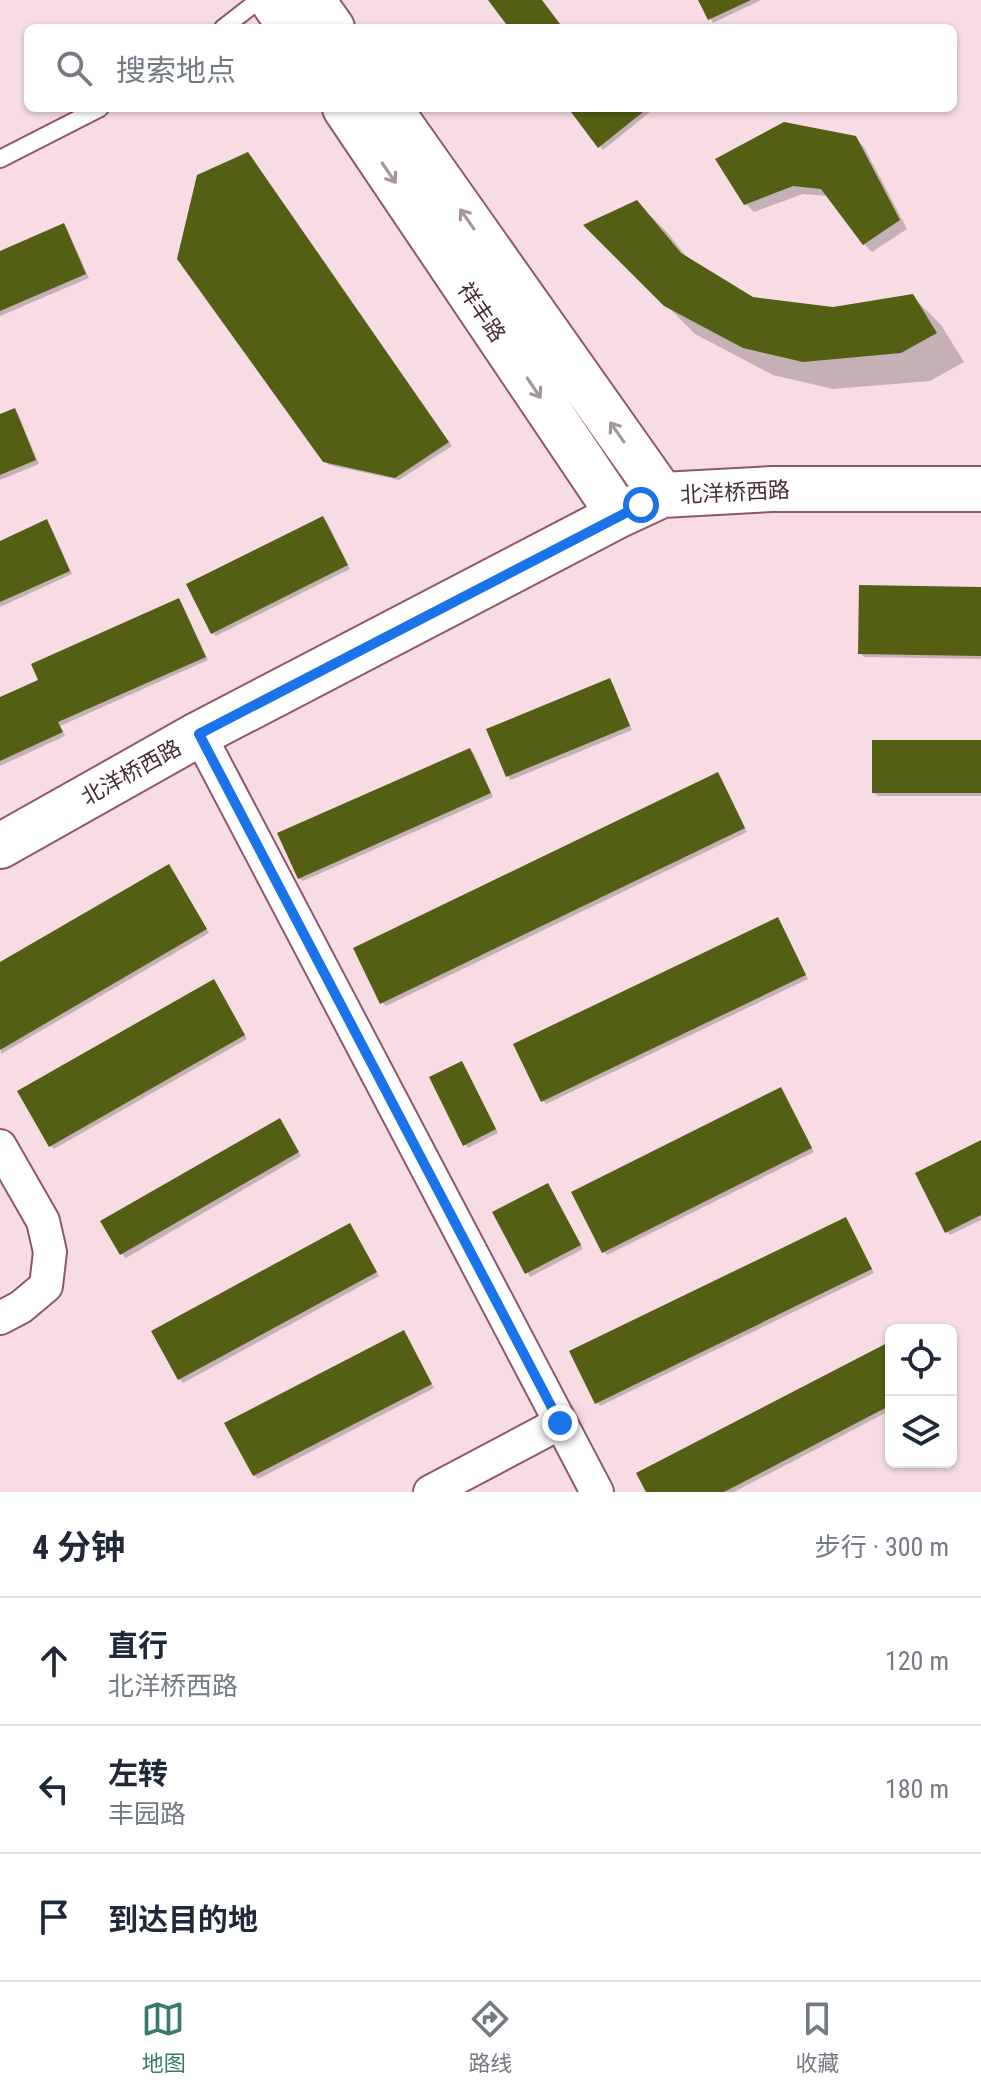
<!DOCTYPE html>
<html lang="zh">
<head>
<meta charset="utf-8">
<style>
	:root { --surface:#fff; --page:#f2f2f3; --text:#1f2937; --muted:#747a83; --line:#e0e1e3; --accent:#387b6d }
	body { margin:0; font-family:"Roboto Condensed","Noto Sans SC",sans-serif; background:var(--page); color:var(--text) }
	.controls { position:absolute; right:24px; bottom:24px; display:grid; overflow:hidden; border-radius:12px; box-shadow:0 2px 6px #0004 }
	.controls button { width:72px; height:72px; display:grid; place-items:center; padding:0; border:0; border-bottom:2px solid var(--line); background:var(--surface); color:var(--text); font:40px sans-serif }
	.stop { position:absolute; width:24px; height:24px; margin:-18px; border:6px solid #1a73e8; border-radius:50%; background:#fff }
	.stop.end { background:#1a73e8; border-color:#fff; box-shadow:0 2px 8px #0008 }
	.list { margin:0; padding:0; list-style:none }
	h2 { display:flex; justify-content:space-between; align-items:center; height:104px; margin:0; padding:0 32px; font-size:34px }
	h2 small { font-size:26px; font-weight:400; color:var(--muted) }
	.list li { display:grid; grid-template-columns:52px 1fr auto; gap:24px; align-items:center; box-sizing:border-box; height:128px; padding:0 32px; border-top:2px solid var(--line) }
	.list b { display:block; font-size:30px; white-space:nowrap }
	.list p { margin:0; font-size:26px; white-space:nowrap; color:var(--muted) }
	.list em { font-size:26px; font-style:normal; color:var(--muted) }
	.icon { flex:none; width:44px; height:44px; fill:none; stroke:currentColor; stroke-width:2; stroke-linecap:round; stroke-linejoin:round }
	.map { position:relative; flex:none; width:981px; height:1492px; overflow:hidden }
	.search { position:absolute; background:var(--surface); box-shadow:0 2px 6px #0004; left:24px; right:24px; top:24px; height:88px; display:flex; align-items:center; gap:20px; box-sizing:border-box; padding:0 28px; border-radius:12px; color:var(--muted); font-size:30px }
	.sheet { height:488px; background:var(--surface) }
	nav { display:flex; justify-content:space-around; align-items:center; box-sizing:border-box; height:112px; border-top:2px solid var(--line); background:var(--surface); font-size:22px; color:var(--muted) }
	nav a { display:grid; justify-items:center; gap:4px }
	nav .on { color:var(--accent) }
	.map>svg:first-child { display:block }
	.shadow { fill:#0003 }
	.building { fill:#545f14 }
	.lines { fill:none; stroke-linecap:round; stroke-linejoin:round }
	.service-casing { stroke:#8f576a; stroke-width:20 }
	.minor-casing { stroke:#8f576a; stroke-width:36 }
	.secondary-casing { stroke:#8f576a; stroke-width:48 }
	.service { stroke:#fff; stroke-width:16 }
	.minor { stroke:#fff; stroke-width:32 }
	.secondary { stroke:#fff; stroke-width:44 }
	.oneway { stroke:#a2969a }
	.route { stroke:#1a73e8; stroke-width:10 }
	.labels { text-anchor:middle; stroke-width:8; stroke-linejoin:round; paint-order:stroke }
	.street-label { font-size:22px; fill:#462d35; stroke:#fff }
</style>
</head>
<body>
<div class="map">
<svg width="981" height="1492" viewBox="0 0 981 1492">
	<rect width="100%" height="100%" fill="#f7dce4"/>
	<!-- shadow -->
	<path class="shadow" d="M700,0H761L713,23Z
		M571,108H655L603,150Z
		M855,138L864,147L907,229L872,252L864,244L829,196L803,194L754,212L745,203Z
		M251,158L452,446L399,480L329,465L325,461Z
		M637,203L666,231L690,261L752,299L833,309L912,296L941,325L964,362L930,381L833,389L773,375L695,334L587,226Z
		M64,226L67,229L89,278L0,316V253Z
		M14,411L18,414L39,464L0,480V416Z
		M323,519L327,522L350,569L216,636L212,632Z
		M46,522L50,525L72,574L0,607V543Z
		M981,589V659L864,657L860,653Z
		M179,600L182,604L208,660L60,726L65,736L0,766V699L41,681Z
		M609,680L613,684L632,730L511,780L508,776Z
		M981,742V796H878L874,793Z
		M470,750L474,754L493,797L303,881L299,878Z
		M717,774L721,778L747,832L386,1006L382,1002Z
		M172,870L209,933L1,1054L0,964Z
		M777,919L781,923L808,979L546,1104L543,1100Z
		M217,986L247,1039L54,1149L50,1145Z
		M465,1067L498,1133L468,1148L465,1144Z
		M784,1093L814,1152L607,1255L603,1251Z
		M283,1124L301,1156L126,1258L122,1254L103,1222Z
		M981,1142V1220L950,1235L947,1232Z
		M548,1185L583,1249L530,1277L495,1213Z
		M846,1219L849,1223L874,1273L600,1406L597,1402Z
		M353,1229L379,1276L183,1383L180,1379L154,1332Z
		M404,1333L434,1388L258,1479L254,1475Z
		M891,1344V1410L734,1492H648Z"/>
	<!-- building -->
	<path class="building" d="M488,0H542L563,28H509Z
		M698,0H751L708,20Z
		M568,108H648L598,148Z
		M784,122L856,136L900,220L863,245L821,189L793,186L744,205L715,159Z
		M248,152L449,442L395,478L323,462L177,259L197,175Z
		M637,200L681,253L753,297L833,307L913,294L937,333L901,353L803,362L743,348L664,306L583,225Z
		M64,223L86,274L0,311V251Z
		M15,408L36,460L0,475V414Z
		M323,516L348,565L211,634L186,584Z
		M47,519L70,571L0,602V541Z
		M859,585L981,587V656L858,654Z
		M179,598L206,657L58,722L63,732L0,761V697L38,680L31,664Z
		M610,678L630,726L506,777L486,729Z
		M872,740H981V793H872Z
		M470,748L491,793L298,879L277,833Z
		M718,772L745,828L380,1004L353,948Z
		M169,864L207,929L0,1050V962Z
		M778,917L806,975L541,1102L513,1044Z
		M214,979L245,1035L49,1147L17,1091Z
		M462,1061L496,1129L463,1146L429,1077Z
		M781,1087L812,1148L602,1253L571,1192Z
		M280,1118L299,1152L120,1255L100,1221Z
		M981,1140V1215L945,1233L915,1173Z
		M548,1183L581,1245L525,1274L492,1212Z
		M846,1217L872,1269L595,1404L569,1351Z
		M350,1223L377,1272L178,1380L151,1331Z
		M404,1330L432,1384L253,1476L224,1423Z
		M891,1341V1405L724,1492H646L636,1473Z"/>
	<g class="lines">
		<defs>
			<path id="service" d="M223,28L259,0
				M0,159L100,108"/>
			<path id="minor" d="M199,734L597,1492
				M0,1146L43,1221L50,1252L46,1286L21,1307L0,1318
				M430,1492L560,1423"/>
			<path id="secondary" d="M272,0L291,28
				M312,0L332,28
				M345,108L619,515
				M389,108L662,495
				M0,846L199,734L619,515L662,495L772,489H981"/>
		</defs>
		<!-- service casing -->
		<use href="#service" class="service-casing"/>
		<!-- minor casing -->
		<use href="#minor" class="minor-casing"/>
		<!-- secondary casing -->
		<use href="#secondary" class="secondary-casing"/>
		<!-- service -->
		<use href="#service" class="service"/>
		<!-- minor -->
		<use href="#minor" class="minor"/>
		<!-- secondary -->
		<use href="#secondary" class="secondary"/>
	</g>
	<!-- one-way arrows -->
	<defs><path id="oneway-shaft" d="M-6 0H5M1.5-3L5.5 0L1.5 3" fill="none" stroke-width="1.6" stroke-linecap="round" stroke-linejoin="round" transform="scale(2)"/></defs>
	<g class="oneway">
		<use href="#oneway-shaft" transform="translate(389 173) rotate(56)"/>
		<use href="#oneway-shaft" transform="translate(467 219) rotate(-125)"/>
		<use href="#oneway-shaft" transform="translate(534 388) rotate(56)"/>
		<use href="#oneway-shaft" transform="translate(617 432) rotate(-125)"/>
	</g>
	<g class="lines">
		<!-- route -->
		<path class="route" d="M560,1423L199,734L641,505"/>
	</g>
	<g class="labels">
		<!-- street labels -->
		<g class="street-label">
			<text transform="translate(482 312) rotate(56)" y="8">祥丰路</text>
			<text transform="translate(735 492) rotate(-3)" y="8">北洋桥西路</text>
			<text transform="translate(131 772) rotate(-29)" y="8">北洋桥西路</text>
		</g>
	</g>
</svg>
<div class="controls">
<button><svg class="icon" aria-label="locate" viewBox="0 0 24 24"><circle cx="12" cy="12" r="6"/><path d="M12 2v4M12 18v4M2 12h4M18 12h4"/></svg></button>
<button><svg class="icon" aria-label="layers" viewBox="0 0 24 24"><path d="M12 4l9 5-9 5-9-5zM3 14l9 5 9-5"/></svg></button>
</div>
<div class="stop" style="left:641px;top:505px"></div>
<div class="stop end" style="left:560px;top:1423px"></div>
<div class="search"><svg class="icon" aria-label="search" viewBox="0 0 24 24"><circle cx="10" cy="10" r="6"/><path d="M15 15l6 6"/></svg>搜索地点</div>
</div>
<section class="sheet">
<h2>4 分钟<small>步行 · 300 m</small></h2>
<ul class="list">
<li><svg class="icon" aria-label="ahead" viewBox="0 0 24 24"><path d="M12 20V5M6 11l6-6 6 6"/></svg><div><b>直行</b><p>北洋桥西路</p></div><em>120 m</em></li>
<li><svg class="icon" aria-label="left" viewBox="0 0 24 24"><path d="M17 20v-9H6M10 6l-5 5 5 5"/></svg><div><b>左转</b><p>丰园路</p></div><em>180 m</em></li>
<li><svg class="icon" aria-label="arrive" viewBox="0 0 24 24"><path d="M6 21V4h12l-3 4 3 4H6"/></svg><div><b>到达目的地</b></div></li>
</ul>
</section>
<nav>
<a class="on"><svg class="icon" aria-label="map" viewBox="0 0 24 24"><path d="M3 6l6-2 6 2 6-2v14l-6 2-6-2-6 2zM9 4v14M15 6v14"/></svg>地图</a>
<a><svg class="icon" aria-label="directions" viewBox="0 0 24 24"><path d="M12 3l9 9-9 9-9-9zM9 14v-3h6M13 9l2 2-2 2"/></svg>路线</a>
<a><svg class="icon" aria-label="saved" viewBox="0 0 24 24"><path d="M7 4h10v16l-5-4-5 4z"/></svg>收藏</a>
</nav>
</body>
</html>
